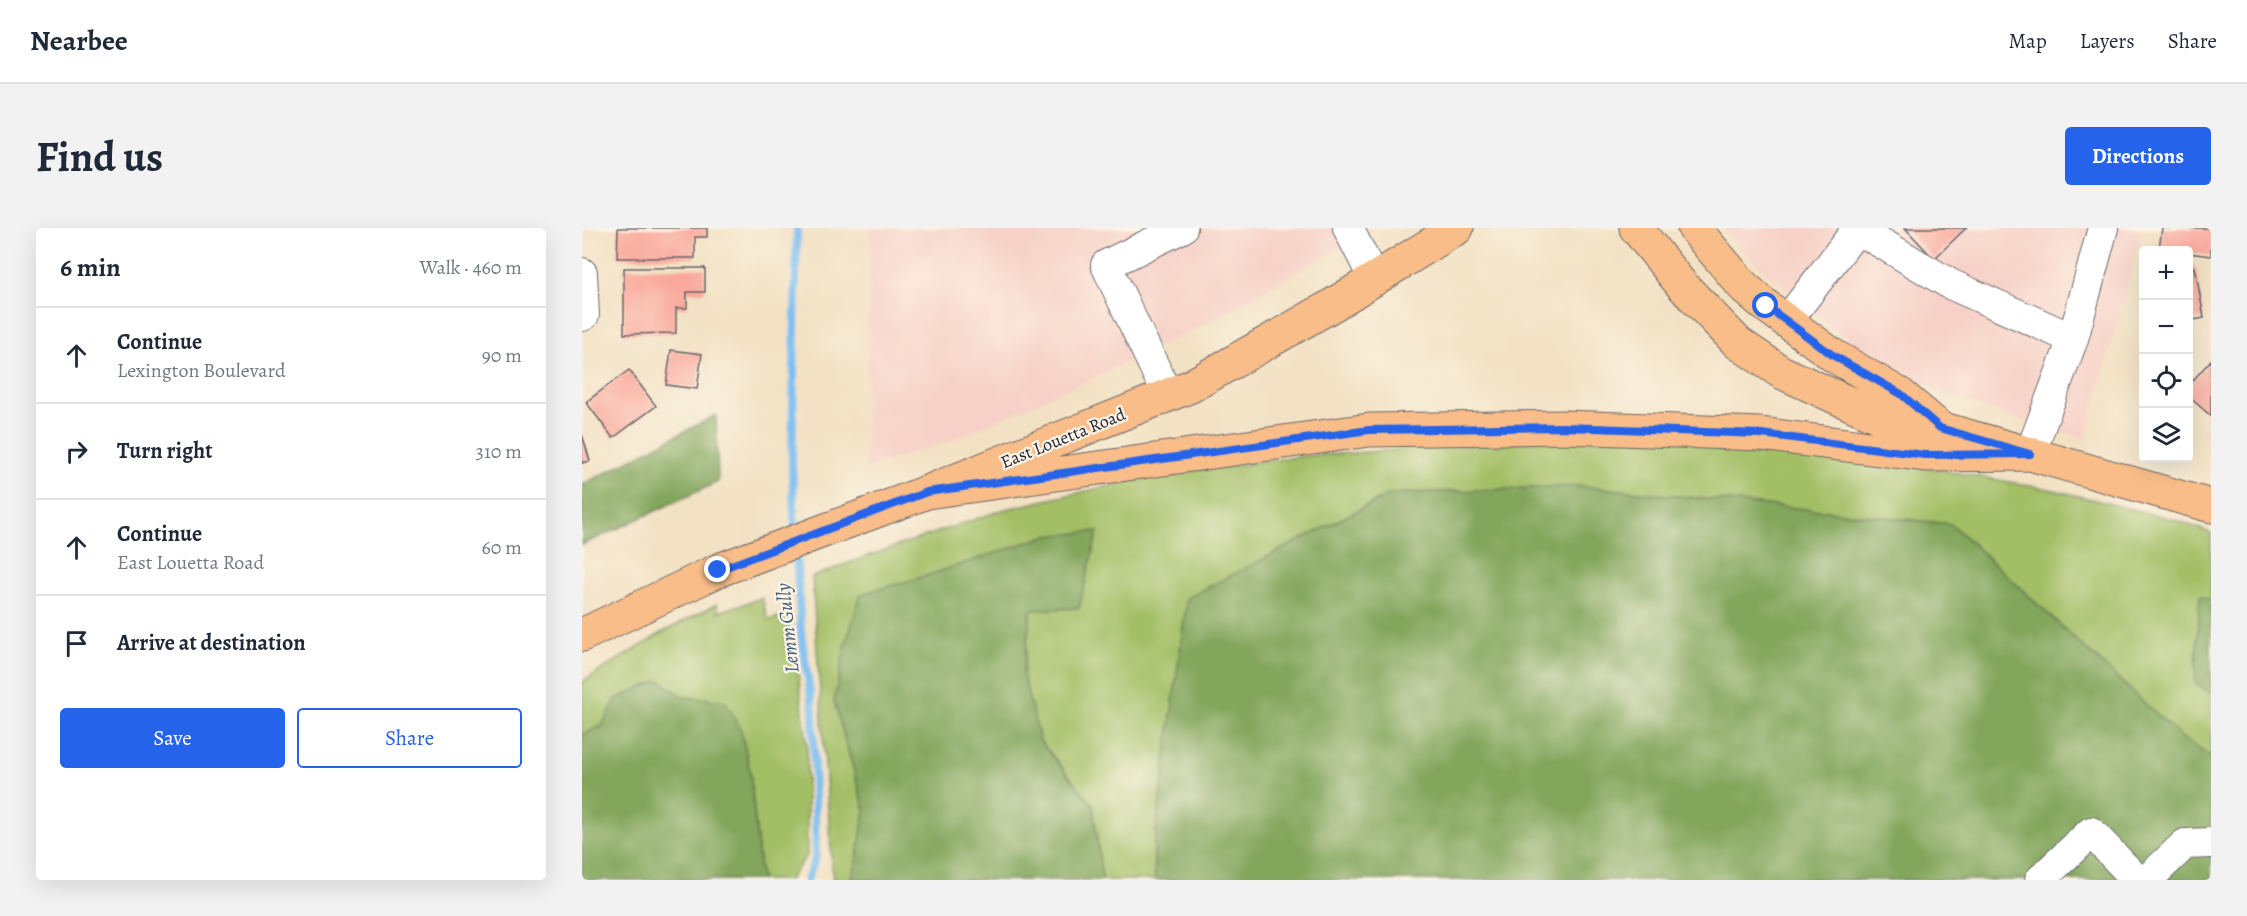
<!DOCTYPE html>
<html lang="en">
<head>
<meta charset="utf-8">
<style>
	:root { --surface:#fff; --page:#f2f2f3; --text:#1f2937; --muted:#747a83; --line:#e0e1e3; --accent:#2563eb }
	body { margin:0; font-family:Alegreya,serif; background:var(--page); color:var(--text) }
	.controls { position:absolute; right:18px; top:18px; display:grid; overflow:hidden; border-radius:6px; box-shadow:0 6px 24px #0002 }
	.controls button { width:54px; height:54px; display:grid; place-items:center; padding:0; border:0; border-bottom:2px solid var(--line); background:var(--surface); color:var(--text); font:30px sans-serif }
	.stop { position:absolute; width:18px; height:18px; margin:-14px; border:4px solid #2563eb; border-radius:50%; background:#fff }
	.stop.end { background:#2563eb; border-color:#fff; box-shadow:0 2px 6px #0008 }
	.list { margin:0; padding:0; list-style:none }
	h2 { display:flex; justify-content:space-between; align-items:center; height:78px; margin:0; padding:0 24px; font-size:26px }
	h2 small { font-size:20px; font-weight:400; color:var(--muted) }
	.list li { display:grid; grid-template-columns:39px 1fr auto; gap:18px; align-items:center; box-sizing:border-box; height:96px; padding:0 24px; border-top:2px solid var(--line) }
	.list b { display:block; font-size:22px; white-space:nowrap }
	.list p { margin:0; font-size:20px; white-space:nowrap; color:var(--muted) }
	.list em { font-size:20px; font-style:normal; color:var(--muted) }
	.actions { display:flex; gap:12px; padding:18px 24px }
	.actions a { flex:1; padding:14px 0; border:2px solid var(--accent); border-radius:6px; text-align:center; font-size:21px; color:var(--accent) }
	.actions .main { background:var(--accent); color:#fff }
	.icon { flex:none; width:33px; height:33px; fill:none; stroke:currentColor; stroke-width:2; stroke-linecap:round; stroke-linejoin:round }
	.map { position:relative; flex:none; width:1629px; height:652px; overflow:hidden; border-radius:6px }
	header { display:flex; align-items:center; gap:36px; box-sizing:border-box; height:84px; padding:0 30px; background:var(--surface); border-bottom:2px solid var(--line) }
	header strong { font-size:28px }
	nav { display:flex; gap:33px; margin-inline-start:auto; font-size:21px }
	.intro { display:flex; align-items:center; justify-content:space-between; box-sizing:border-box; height:144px; padding:0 36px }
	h1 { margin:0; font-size:42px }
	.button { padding:15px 27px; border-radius:6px; background:var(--accent); color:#fff; font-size:21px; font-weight:700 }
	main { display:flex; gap:36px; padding:0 36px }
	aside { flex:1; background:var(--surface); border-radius:6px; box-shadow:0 6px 24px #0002 }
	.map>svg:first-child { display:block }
	.built { fill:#f7d1c7 }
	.green { fill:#a3bf66; stroke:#627050; stroke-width:1.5 }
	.forest { fill:#82a65b; stroke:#52644b; stroke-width:1.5 }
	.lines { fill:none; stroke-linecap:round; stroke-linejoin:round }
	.stream { stroke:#7cbff2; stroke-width:8 }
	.building { fill:#f9a598 }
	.minor-casing { stroke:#6b656b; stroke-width:32 }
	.major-casing { stroke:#6b656b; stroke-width:35 }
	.minor { stroke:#fff; stroke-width:30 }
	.major { stroke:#f8bd88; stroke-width:33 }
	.route { stroke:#2563eb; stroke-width:8 }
	.labels { text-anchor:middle; stroke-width:4.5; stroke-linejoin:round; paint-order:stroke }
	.street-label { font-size:18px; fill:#22223b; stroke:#fcf5e5 }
	.water-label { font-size:20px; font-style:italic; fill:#42597b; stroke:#fcf5e5 }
</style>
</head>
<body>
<header>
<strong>Nearbee</strong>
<nav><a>Map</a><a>Layers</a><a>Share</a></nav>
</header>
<div class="intro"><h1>Find us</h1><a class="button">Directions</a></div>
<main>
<aside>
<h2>6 min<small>Walk · 460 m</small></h2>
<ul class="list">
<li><svg class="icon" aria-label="ahead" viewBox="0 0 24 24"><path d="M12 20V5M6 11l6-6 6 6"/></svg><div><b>Continue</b><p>Lexington Boulevard</p></div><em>90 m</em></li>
<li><svg class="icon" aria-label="right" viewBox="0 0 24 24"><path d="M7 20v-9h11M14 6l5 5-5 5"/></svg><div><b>Turn right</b></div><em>310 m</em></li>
<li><svg class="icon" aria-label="ahead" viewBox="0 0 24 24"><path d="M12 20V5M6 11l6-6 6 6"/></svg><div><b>Continue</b><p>East Louetta Road</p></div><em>60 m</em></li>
<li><svg class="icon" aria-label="arrive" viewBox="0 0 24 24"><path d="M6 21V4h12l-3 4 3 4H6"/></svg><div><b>Arrive at destination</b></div></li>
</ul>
<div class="actions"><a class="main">Save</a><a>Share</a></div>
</aside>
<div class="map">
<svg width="1629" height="652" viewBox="0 0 1629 652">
	<rect width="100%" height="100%" fill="#fcf5e5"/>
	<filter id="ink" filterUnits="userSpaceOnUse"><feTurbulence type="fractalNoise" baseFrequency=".0167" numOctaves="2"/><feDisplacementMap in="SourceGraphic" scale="12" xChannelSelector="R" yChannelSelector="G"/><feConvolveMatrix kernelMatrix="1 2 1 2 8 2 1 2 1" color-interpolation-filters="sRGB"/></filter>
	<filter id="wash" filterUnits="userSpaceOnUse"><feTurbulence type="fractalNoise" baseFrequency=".008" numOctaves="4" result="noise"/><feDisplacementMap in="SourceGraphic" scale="24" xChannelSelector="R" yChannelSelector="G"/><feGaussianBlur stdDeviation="1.35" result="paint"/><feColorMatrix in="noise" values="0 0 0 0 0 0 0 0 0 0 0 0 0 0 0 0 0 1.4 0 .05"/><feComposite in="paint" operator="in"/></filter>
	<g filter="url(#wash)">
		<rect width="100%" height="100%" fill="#f2e1c3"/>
		<!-- built -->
		<path class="built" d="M288,0H794L625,95L526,143L376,210L283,240Z
			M1140,0H1561L1504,210L1424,188L1383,173L1339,154L1296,131L1259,107L1185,46Z"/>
		<!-- green -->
		<path class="green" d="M1081,208L1315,234L1472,262L1594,292L1629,305V372L1618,368L1613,454L1629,466V529L1600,510L1369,296L998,258L808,266L605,370L572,619L573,652H520L511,577L458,513L441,447L449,381L464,308L344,348L279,366L252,473L283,582L274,637L269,652H251L230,349L280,330L420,282L571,248L722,228L918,215Z
			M180,370L186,392L201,388L206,395L216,444L225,516V627L207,652H179L168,543L143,473L101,469L77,452L34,471L20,498L0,507V454L81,404L135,376L136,384Z"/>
		<!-- forest -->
		<path class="forest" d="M134,187L136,254L0,317V257Z
			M998,258L1369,296L1600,510L1629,529V652H573L572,619L605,370L808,266Z
			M516,303L497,380L449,382L441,447L458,513L511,577L520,652H269L274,637L283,582L252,473L264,415L279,366L344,348L464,308Z
			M1618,368L1629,372V466L1613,454Z
			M77,452L101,469L143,473L159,502L168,543L179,652H0V507L20,498L34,471Z"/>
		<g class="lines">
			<!-- stream -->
			<path class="stream" d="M213,305L210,236L215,0
				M214,320L219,406L231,482L234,628L225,652"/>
		</g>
		<g id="blocks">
			<!-- building -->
			<path class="building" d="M36,0H125V9H113V30H35Z
				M1323,0H1384L1352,31Z
				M1580,0H1629V28L1606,25V22L1577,21Z
				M1613,39L1622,90L1606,93V40Z
				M42,40H123V64H105V80H94V105L42,106Z
				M89,122L120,126L115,161L84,157Z
				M1629,132V188L1606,168V158Z
				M47,142L74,178L31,210L4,174Z
				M0,206L8,233L0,235Z"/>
		</g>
	</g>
	<g filter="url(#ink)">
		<use href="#blocks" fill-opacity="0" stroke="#6b656b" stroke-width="1.5"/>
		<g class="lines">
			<defs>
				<path id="minor" d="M766,0L792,51
					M1274,0L1368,56L1491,111
					M0,45L2,87L0,88
					M1205,93L1276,0
					M586,168L524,37L600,0
					M1448,226L1491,111L1521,0
					M1458,652L1509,604L1555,652
					M1565,652L1603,616L1629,615"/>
				<path id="major" d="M1054,0L1099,56L1156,115L1199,144L1306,193L1358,200L1629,278
					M1112,0L1162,59L1184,78L1252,128L1319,167L1358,200
					M345,264L787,202L983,199L1179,206L1343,227L1448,226
					M0,407L137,342L345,264L609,158L749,78L875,0"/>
			</defs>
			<!-- minor casing -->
			<use href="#minor" class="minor-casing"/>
			<!-- major casing -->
			<use href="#major" class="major-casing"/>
			<!-- minor -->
			<use href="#minor" class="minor"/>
			<!-- major -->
			<use href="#major" class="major"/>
		</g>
	</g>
	<g class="lines" filter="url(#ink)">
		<!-- route -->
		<path class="route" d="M136,342L345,264L787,202L983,199L1179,206L1343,227L1448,226L1358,200L1319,166L1252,128L1184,78"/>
	</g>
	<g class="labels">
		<!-- street labels -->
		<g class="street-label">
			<text transform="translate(481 210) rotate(-22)" y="6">East Louetta Road</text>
		</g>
		<!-- water labels -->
		<g class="water-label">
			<text transform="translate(205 400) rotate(-96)" y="7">Lemm Gully</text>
		</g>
	</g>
</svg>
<div class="controls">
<button>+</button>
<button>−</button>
<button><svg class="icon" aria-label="locate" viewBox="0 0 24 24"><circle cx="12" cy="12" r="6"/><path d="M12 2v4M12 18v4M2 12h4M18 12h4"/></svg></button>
<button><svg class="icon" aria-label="layers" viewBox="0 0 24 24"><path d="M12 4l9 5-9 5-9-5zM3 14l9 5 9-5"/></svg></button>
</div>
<div class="stop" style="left:1184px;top:78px"></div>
<div class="stop end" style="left:136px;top:342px"></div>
</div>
</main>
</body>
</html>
